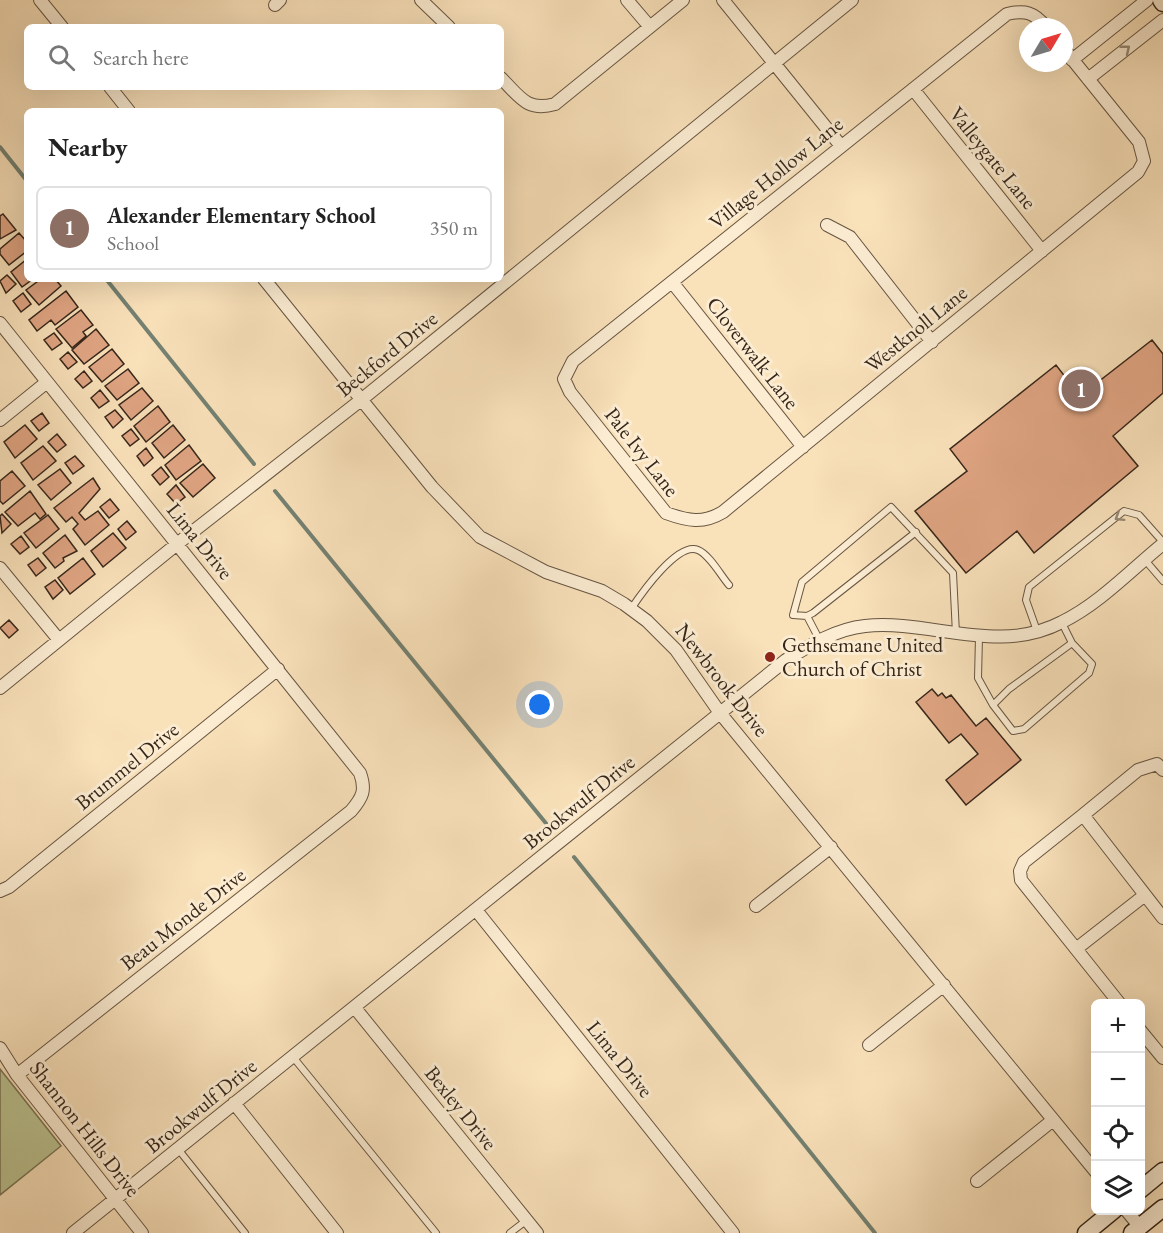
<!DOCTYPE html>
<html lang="en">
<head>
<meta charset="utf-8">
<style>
	:root { --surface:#fff; --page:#f2f2f2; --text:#222; --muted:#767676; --line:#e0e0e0; --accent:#ea580c }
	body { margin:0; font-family:"EB Garamond",serif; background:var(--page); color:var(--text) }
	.controls { position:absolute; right:18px; bottom:18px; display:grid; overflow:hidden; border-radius:9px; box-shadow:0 6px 24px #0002 }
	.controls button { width:54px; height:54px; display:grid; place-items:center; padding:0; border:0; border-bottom:2px solid var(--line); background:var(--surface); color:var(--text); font:30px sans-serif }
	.compass { position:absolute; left:1019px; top:18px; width:54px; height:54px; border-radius:50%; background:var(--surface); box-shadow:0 6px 24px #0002; rotate:52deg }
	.you { position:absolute; left:540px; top:705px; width:21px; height:21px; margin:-15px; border:4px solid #fff; border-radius:50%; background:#1a73e8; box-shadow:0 0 0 9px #1a73e833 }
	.badge { display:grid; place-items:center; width:39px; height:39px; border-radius:50%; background:var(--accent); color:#fff; font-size:20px; font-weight:700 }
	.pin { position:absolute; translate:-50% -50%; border:3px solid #fff; box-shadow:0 2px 6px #0006 }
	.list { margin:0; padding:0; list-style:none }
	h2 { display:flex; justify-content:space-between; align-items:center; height:78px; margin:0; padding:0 24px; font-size:26px }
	h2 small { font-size:20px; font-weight:400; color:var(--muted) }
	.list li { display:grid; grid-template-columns:39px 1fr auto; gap:18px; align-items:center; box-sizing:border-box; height:84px; margin:0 12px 12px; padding:0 12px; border:2px solid var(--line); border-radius:9px }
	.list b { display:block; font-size:22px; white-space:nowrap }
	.list p { margin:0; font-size:20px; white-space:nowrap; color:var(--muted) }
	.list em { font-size:20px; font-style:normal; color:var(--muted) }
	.icon { flex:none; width:33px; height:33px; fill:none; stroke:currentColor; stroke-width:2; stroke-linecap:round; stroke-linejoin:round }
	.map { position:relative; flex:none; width:1163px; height:1233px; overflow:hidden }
	.search { position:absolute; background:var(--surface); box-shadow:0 6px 24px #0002; left:24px; top:24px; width:480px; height:66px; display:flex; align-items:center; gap:15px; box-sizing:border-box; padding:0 21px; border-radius:9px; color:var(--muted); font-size:22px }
	.panel { position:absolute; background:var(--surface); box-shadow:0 6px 24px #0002; left:24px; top:108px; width:480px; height:174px; border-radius:9px }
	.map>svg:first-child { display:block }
	.green { fill:#bbc391; stroke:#787456; stroke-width:1.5 }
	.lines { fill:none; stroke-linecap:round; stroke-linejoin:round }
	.stream { stroke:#748172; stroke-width:4 }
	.building { fill:#e0a583; stroke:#36261a; stroke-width:1.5 }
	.lane-casing { stroke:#675542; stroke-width:8 }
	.street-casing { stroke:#675542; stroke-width:14 }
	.secondary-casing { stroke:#36261a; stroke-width:19 }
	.lane { stroke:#fbecd2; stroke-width:6 }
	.street { stroke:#fbecd2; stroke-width:12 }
	.secondary { stroke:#fbecd2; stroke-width:16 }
	.oneway { stroke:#988976 }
	.poi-dot { fill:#8f2418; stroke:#fbecd2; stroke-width:2 }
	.labels { text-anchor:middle; stroke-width:6; stroke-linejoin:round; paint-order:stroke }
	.street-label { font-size:21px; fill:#36261a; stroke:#fbecd2 }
	.poi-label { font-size:21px; fill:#36261a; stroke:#fbecd2; text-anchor:start }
</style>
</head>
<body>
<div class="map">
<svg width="1163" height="1233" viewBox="0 0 1163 1233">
	<rect width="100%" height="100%" fill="#f9e1ba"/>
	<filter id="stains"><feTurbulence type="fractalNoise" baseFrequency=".00333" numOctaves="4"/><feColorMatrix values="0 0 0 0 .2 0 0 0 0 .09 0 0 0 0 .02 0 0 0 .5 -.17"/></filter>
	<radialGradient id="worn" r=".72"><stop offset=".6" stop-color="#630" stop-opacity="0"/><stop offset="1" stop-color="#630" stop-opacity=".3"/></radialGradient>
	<!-- green -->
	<path class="green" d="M0,1069L61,1146L0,1195Z"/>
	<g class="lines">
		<!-- stream -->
		<path class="stream" d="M0,147L27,181
			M106,279L254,464
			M275,491L549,827
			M574,857L875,1233"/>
	</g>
	<!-- building -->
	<path class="building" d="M3,214L16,230L0,239V216Z
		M19,233L27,242V251L9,265L0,254V249Z
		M27,259V279H33L22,287L11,272Z
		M7,275L16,284L6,293L0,281Z
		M41,279H55L61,286L39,305L26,290Z
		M66,291L78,307L55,325L51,320L37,331L29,320Z
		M23,293L31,304L21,312L13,301Z
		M81,310L93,325L83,332L86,336L72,348L56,329Z
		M96,329L109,345L84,364L72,350Z
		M54,333L62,343L52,350L44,340Z
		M1152,340L1163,354V393L1113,436L1138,466L1034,553L1017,531L966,573L915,511L967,471L950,449L1056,365L1080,396Z
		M112,349L124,364L102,382L89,367Z
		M68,352L77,362L68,369L60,359Z
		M128,369L139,383L117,400L105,386Z
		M84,371L92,381L83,388L75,379Z
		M142,388L153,401L131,420L119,405Z
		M100,390L109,401L99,408L91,398Z
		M158,406L170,422L146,442L134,426Z
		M115,410L123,419L113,428L105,417Z
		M42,413L49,423L39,431L31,421Z
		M25,425L37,439L15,458L4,442Z
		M173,425L185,440L164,458L152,443Z
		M131,429L139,439L130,446L122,436Z
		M57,434L66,445L57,452L48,442Z
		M189,445L201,461L176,480L165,465Z
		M43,446L56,461L33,480L21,463Z
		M146,448L153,458L144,466L137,456Z
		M75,456L84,466L73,474L65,463Z
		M203,464L215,478L193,497L180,483Z
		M161,467L169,477L160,485L152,475Z
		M60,469L71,483L51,500L38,485Z
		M12,471L25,486L3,504L0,501V481Z
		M93,478L100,489L79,513L85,520L98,511L109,525L85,545L73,529L78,524L72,517L66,522L54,508Z
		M176,485L185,497L176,504L167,494Z
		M30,491L46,514L40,519L35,513L18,526L5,512Z
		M110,499L119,510L109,518L100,507Z
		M2,514L11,524L2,533L0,516Z
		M48,515L59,529L36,548L24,533Z
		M127,521L136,532L126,540L118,529Z
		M113,533L126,548L103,567L91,551Z
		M65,535L77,551L63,558L64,561L55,568L43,553Z
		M21,536L29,547L20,554L11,544Z
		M38,558L46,568L36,576L28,565Z
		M83,558L95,574L70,594L58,578Z
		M55,580L63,590L53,599L45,587Z
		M9,620L18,630L9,638L0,628Z
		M932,689L938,696L942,693L946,698L951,695L976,726L986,718L1021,760L966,805L946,780L978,754L961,734L949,743L916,702Z"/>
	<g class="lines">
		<defs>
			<path id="lane" d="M916,532L813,613L807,616L793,615L802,582L891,507L953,573L956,634
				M1145,560L1163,581
				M631,609C641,594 678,541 698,550C710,555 721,576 729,585
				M807,616L819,639
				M1062,623L1072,643
				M1037,631L1026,600L1029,587L1124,511L1139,515L1163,542
				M979,637L978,678L993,705
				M1072,643L1092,664L1089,673L1024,729L1013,731L993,705L1009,689Z
				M293,1057L436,1233
				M178,1149L245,1233
				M510,1233L527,1220"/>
			<path id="street" d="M40,0L62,27
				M421,0L449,27
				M627,0L650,27
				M723,0L841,146
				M275,5L280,0
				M1046,27C1034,12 1025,10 1007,14L573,361L564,379L570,392L666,513C688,521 703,524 723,512L1138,172L1144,161L1139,142L1064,49
				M1072,60L1147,0
				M501,78C520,97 527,112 555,104L683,0
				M1088,79L1163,20
				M110,87L129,111
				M913,89L1042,251
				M827,225L850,237L932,342
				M264,279L432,487L480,537L546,572L602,591L624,604L647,621L676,650L720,713L1096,1172
				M672,282L803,447
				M0,323L360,773C366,790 363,797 351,811L17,1075
				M0,420L47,382
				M0,568L59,640
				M0,688L177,544L361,400L852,0
				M1163,770L1157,764L1138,770L1083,815L1163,918
				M1083,815L1024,862L1020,871L1021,880L1120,1004
				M0,891L9,887L278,669
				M756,906L831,847
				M476,910L733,1233
				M1076,949L1145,895
				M355,1008L537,1233
				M1140,1030L1163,1058
				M869,1045L944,985
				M0,1048L17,1075L142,1233
				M234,1103L337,1233
				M977,1181L1053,1120
				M1126,1210L1140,1227
				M73,1233L786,660C810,645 836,629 865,626C931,619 997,656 1062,622C1099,604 1131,570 1163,544"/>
			<path id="secondary" d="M1161,0L1163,3
				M1140,1190L1163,1171
				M1086,1233L1114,1210
				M1132,1233L1163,1208"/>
		</defs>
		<!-- lane casing -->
		<use href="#lane" class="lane-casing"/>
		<!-- street casing -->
		<use href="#street" class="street-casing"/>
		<!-- secondary casing -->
		<use href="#secondary" class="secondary-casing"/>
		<!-- lane -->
		<use href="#lane" class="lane"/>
		<!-- street -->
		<use href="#street" class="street"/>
		<!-- secondary -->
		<use href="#secondary" class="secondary"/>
	</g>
	<!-- one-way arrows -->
	<defs><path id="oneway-chevron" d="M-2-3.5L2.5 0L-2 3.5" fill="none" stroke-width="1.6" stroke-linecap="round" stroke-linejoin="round" transform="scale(1.5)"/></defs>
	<g class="oneway">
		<use href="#oneway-chevron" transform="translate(1126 49) rotate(-39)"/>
		<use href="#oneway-chevron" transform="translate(1119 517) rotate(148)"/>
	</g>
	<!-- markers -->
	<circle class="poi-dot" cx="770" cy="657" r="6"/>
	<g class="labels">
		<!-- street labels -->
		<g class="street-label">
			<text transform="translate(993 158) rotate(51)" y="7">Valleygate Lane</text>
			<text transform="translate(776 173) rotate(-39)" y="7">Village Hollow Lane</text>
			<text transform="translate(916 329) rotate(-39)" y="7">Westknoll Lane</text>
			<text transform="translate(753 353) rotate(52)" y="7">Cloverwalk Lane</text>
			<text transform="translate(387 354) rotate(-39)" y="7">Beckford Drive</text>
			<text transform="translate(642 452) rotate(52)" y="7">Pale Ivy Lane</text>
			<text transform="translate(200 541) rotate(51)" y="7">Lima Drive</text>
			<text transform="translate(722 680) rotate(52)" y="7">Newbrook Drive</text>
			<text transform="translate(127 766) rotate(-39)" y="7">Brummel Drive</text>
			<text transform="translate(579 802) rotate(-39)" y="7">Brookwulf Drive</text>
			<text transform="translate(183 919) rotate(-38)" y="7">Beau Monde Drive</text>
			<text transform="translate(620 1059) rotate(51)" y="7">Lima Drive</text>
			<text transform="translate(201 1106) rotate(-39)" y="7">Brookwulf Drive</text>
			<text transform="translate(461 1108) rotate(51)" y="7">Bexley Drive</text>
			<text transform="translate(85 1129) rotate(52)" y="7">Shannon Hills Drive</text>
		</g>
		<!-- poi labels -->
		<g class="poi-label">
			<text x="782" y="652">Gethsemane United<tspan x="782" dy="24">Church of Christ</tspan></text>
		</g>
	</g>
	<rect width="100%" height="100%" filter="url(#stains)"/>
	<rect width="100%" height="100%" fill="url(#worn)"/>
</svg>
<div class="controls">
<button>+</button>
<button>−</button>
<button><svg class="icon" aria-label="locate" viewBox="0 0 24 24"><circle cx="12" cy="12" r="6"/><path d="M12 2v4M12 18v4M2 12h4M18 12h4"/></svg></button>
<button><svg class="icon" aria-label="layers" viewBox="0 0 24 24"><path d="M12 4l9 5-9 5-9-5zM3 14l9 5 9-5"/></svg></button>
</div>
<svg class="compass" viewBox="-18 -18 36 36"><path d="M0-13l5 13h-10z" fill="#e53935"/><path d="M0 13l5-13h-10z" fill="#767676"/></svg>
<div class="you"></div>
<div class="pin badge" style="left:1081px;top:389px;background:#8d6e63">1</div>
<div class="search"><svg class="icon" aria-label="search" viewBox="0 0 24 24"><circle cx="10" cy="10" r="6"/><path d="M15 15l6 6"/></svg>Search here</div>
<section class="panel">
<h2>Nearby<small></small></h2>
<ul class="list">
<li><span class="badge" style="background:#8d6e63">1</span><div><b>Alexander Elementary School</b><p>School</p></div><em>350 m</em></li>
</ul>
</section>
</div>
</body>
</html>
